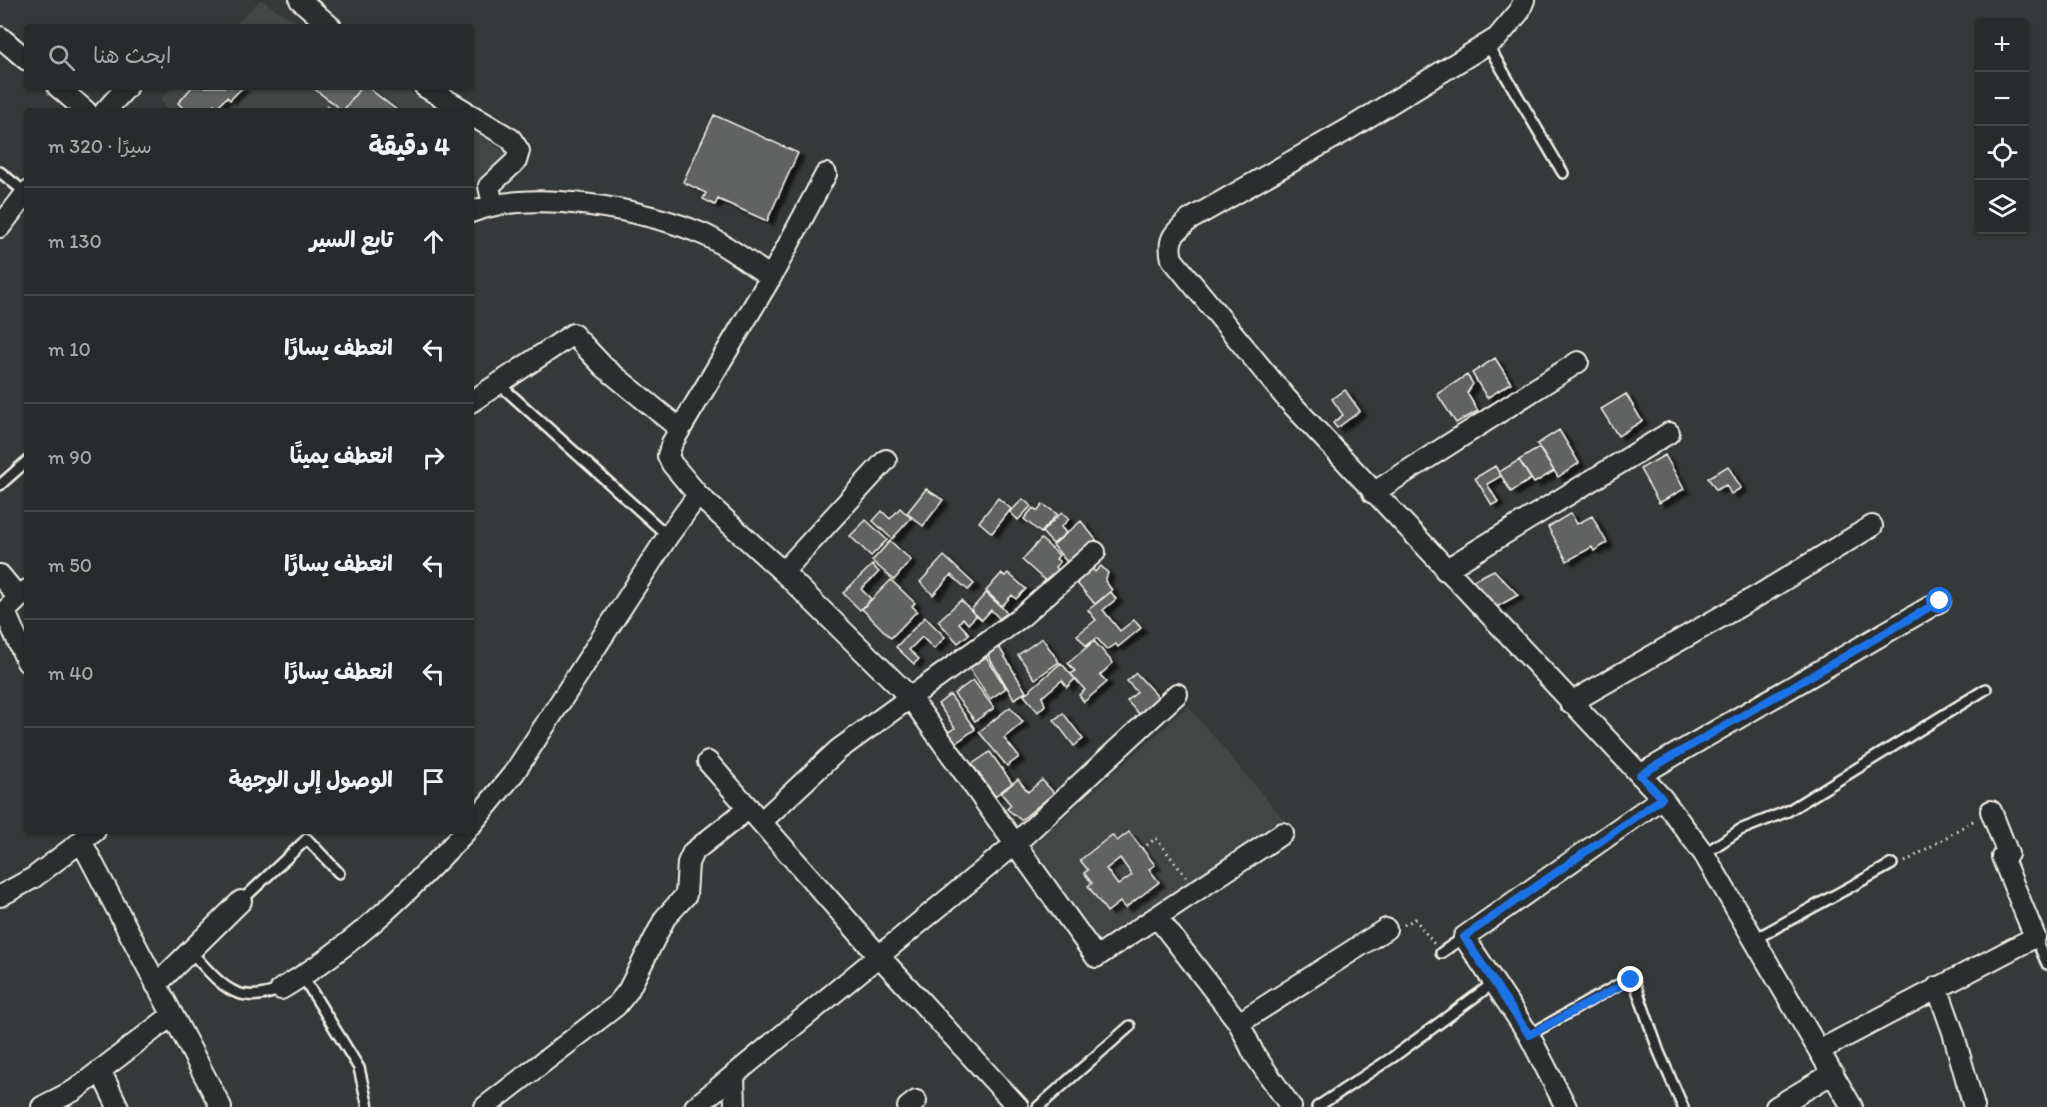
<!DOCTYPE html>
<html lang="ar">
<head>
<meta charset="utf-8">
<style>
	:root { --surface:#282b2b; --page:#303333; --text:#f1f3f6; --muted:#a5a7a9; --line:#444747 }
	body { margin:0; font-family:Itim,"Playpen Sans Arabic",sans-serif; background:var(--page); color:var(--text); direction:rtl }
	.controls { position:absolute; right:18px; top:18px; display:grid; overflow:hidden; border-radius:6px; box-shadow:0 2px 4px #0004 }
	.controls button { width:54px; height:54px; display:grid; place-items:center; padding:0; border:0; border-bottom:2px solid var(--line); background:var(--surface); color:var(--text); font:30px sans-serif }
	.stop { position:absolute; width:18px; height:18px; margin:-14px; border:4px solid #1a73e8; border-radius:50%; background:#fff }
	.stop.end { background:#1a73e8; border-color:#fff; box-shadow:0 2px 6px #0008 }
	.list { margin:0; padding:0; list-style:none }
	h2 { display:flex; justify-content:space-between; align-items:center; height:78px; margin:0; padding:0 24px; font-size:26px }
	h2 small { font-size:20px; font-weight:400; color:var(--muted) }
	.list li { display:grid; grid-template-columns:39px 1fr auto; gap:18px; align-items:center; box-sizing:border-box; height:108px; padding:0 24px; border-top:2px solid var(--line) }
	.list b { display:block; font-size:22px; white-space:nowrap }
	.list em { font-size:20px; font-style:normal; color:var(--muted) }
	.icon { flex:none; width:33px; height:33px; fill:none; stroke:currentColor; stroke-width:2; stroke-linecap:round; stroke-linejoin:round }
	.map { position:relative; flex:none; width:2047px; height:1107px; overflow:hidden; direction:ltr }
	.search { position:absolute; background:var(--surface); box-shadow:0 2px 4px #0004; left:24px; top:24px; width:450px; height:66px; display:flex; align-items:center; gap:15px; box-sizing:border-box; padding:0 21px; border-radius:6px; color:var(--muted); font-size:22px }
	.panel { position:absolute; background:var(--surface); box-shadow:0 2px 4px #0004; left:24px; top:108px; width:450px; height:726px; border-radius:6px; direction:rtl }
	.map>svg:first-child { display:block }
	.built { fill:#434645 }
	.building { fill:#616362; stroke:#f4f1e8; stroke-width:1.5; fill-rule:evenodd; filter:url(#shadow) }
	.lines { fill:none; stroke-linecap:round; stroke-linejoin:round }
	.service-casing { stroke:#f4f1e8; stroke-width:14 }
	.minor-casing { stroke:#f4f1e8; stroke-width:24 }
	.path { stroke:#f4f1e8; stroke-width:3; stroke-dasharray:1.5 4.5; stroke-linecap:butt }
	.service { stroke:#2a2d2e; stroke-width:9 }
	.minor { stroke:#2a2d2e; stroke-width:20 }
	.route { stroke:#1a73e8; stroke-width:8 }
</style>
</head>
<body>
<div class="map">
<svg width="2047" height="1107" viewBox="0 0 2047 1107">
	<defs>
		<filter id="shadow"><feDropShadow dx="6" dy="4" stdDeviation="1.5" flood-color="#0009"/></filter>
	</defs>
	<rect width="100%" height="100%" fill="#363939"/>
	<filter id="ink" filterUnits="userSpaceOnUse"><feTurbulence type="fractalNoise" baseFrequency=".0167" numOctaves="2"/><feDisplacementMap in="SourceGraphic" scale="12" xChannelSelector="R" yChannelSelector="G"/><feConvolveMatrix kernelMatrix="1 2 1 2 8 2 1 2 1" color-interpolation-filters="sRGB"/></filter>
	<g filter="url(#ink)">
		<!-- built -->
		<path class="built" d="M260,0H261L305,27H233Z
			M173,87H401L440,111H170L160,100Z
			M471,130L508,153L471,185Z
			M1188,706L1284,820L1098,940L1032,846Z"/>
		<!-- building -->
		<path class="building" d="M192,87H243L230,100L227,97L217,107L214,104L211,107L215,111H186L178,103Z
			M312,87H361L343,111Z
			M361,87H367L398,111H343Z
			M714,115L798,153L767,221L718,199L715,205L703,199L706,193L683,182Z
			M1495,358L1511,383L1487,398L1472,373Z
			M1467,375L1473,384L1467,393L1478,411L1456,423L1437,394Z
			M1345,390L1360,411L1337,428L1333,423L1343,415L1332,399Z
			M1626,394L1642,421L1618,436L1601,409Z
			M1559,430L1579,463L1558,477L1537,444Z
			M1539,448L1554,471L1534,483L1519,460Z
			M1665,455L1684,489L1659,503L1640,469Z
			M1519,460L1531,479L1511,492L1499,472Z
			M1495,466L1501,476L1487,484L1498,502L1492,505L1475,478Z
			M1728,466L1741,488L1731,494L1726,485L1716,490L1708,478Z
			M926,489L943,500L923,526L907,513Z
			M998,498L1011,509L992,533L979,522Z
			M1023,499L1031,506L1018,520L1010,512Z
			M1043,504L1057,514L1041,533L1024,519L1033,508L1038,511Z
			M900,508L911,518L892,539L873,521L882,511L890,519Z
			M1062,512L1069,519L1061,527L1066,533L1053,544L1042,532Z
			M1571,513L1577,524L1592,516L1607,543L1594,551L1592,547L1567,561L1548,527Z
			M866,520L887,540L871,556L850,536Z
			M1081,521L1097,541L1067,562L1053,545Z
			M1041,539L1059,555L1056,559L1060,562L1055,567L1060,571L1049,584L1022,560Z
			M890,541L911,560L894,580L872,561Z
			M944,556L974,584L968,590L951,575L933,595L920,582Z
			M872,565L879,572L861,589L871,599L860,610L843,593Z
			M1101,566L1108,573L1105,581L1112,590L1095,604L1075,581L1091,567L1095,572Z
			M1494,570L1518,595L1493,609L1470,582Z
			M1008,573L1026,589L1016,599L1012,595L1002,606L986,591L1001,574L1005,576Z
			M891,580L915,603L912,606L917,611L891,638L862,609Z
			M1111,592L1116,599L1103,610L1120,631L1134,620L1141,628L1118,647L1116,644L1107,650L1097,638L1086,646L1077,635L1096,620L1088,610Z
			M986,593L1011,616L1004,623L991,610L982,620L971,610Z
			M961,600L976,616L968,624L963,618L959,623L969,634L958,643L938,621Z
			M925,617L945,637L934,649L922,637L909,650L919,659L914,664L896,647Z
			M1042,638L1059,662L1035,679L1018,655Z
			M1094,641L1113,663L1100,675L1107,682L1084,702L1079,695L1085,690L1071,674L1075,671L1068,663Z
			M999,647L1026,692L1014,699L987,654Z
			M986,657L1006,688L990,699L969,668Z
			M1061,663L1075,679L1067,687L1062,680L1042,697L1045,705L1038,712L1024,695Z
			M1136,673L1158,697L1139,714L1127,701L1137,692L1127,681Z
			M973,680L994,708L975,721L954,694Z
			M950,695L975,729L953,745L945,734L955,728L938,704Z
			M1010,707L1023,722L1004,738L1019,757L1007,766L979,732Z
			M1063,713L1083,739L1074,746L1054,720Z
			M990,752L1012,783L995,796L972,764Z
			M1018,779L1028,792L1042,780L1054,793L1021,820L1007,809L1011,805L1001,793Z
			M1129,832L1155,865L1149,869L1159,882L1125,908L1120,902L1107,912L1088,886L1092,883L1084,873L1088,870L1080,860L1112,835L1117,841ZM1120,858L1132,875L1118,885L1106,869Z"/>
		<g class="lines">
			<defs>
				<path id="service" d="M1487,44L1563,173
					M0,172L26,193
					M499,384L668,536
					M0,485L27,461
					M1704,854L1740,830L1788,811L1986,689
					M241,901L307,839L339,873
					M2035,937L2047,964
					M1755,939L1892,864
					M190,951C220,983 235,1008 281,989
					M1441,953L1464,937
					M303,977L359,1068L368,1107
					M1529,1035L1623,982L1634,981L1659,1052L1683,1107
					M1038,1107L1130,1026
					M1317,1107L1393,1057L1495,982"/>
				<path id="minor" d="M300,0L331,27
					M1524,0L1519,12L1497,38L1347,130L1189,220C1174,233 1167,239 1172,259L1286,398L1662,798L1704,854L1852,1107
					M0,37L27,60
					M58,87L86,111
					M425,87L465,111
					M105,111L127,87
					M471,115L511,139L519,151L516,161L489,186L493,205
					M826,174L771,277L672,443L668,456L672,464L698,495L783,572L910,697L1096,957L1283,833
					M471,212C532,188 646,209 705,235C728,246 749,263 771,277
					M0,227L27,192
					M471,402L573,334L604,367L680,429
					M1373,493L1578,362
					M1445,570L1669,433
					M783,572L886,460
					M0,575L19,598
					M5,612L27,662
					M0,616L27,590
					M1570,703L1759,595L1872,526
					M708,762L879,956L1018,1107
					M1640,775L1940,601
					M761,822L838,750L1021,617L1095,552
					M471,825L514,773L668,536L698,495
					M81,841L221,1107
					M0,896L33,878L95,831
					M1157,917L1239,1023L1254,1054L1291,1107
					M156,985L241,901
					M1937,987L1953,1032L1974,1107
					M281,989C351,948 411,890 466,831
					M1239,1023L1386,929
					M1820,1050L2035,937L2002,857L2008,854L1991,811
					M101,1072L118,1107
					M734,1076L735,1107
					M42,1107L75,1090L171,1016
					M485,1107L616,1006L628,991L665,918L686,895L688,863L693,852L749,808
					M695,1107L1014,845L1177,694
					M908,1107L916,1101
					M1566,1107L1529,1035L1464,937L1662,798
					M1776,1107L1833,1073"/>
			</defs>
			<!-- service casing -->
			<use href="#service" class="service-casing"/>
			<!-- minor casing -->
			<use href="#minor" class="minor-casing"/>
			<!-- path -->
			<path class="path" d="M324,111L331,102
				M1142,849L1156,838L1186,877
				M1905,862L1976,819
				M1404,925L1415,919L1434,944"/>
			<!-- service -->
			<use href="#service" class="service"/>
			<!-- minor -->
			<use href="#minor" class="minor"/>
		</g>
	</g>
	<g class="lines" filter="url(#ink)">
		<!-- route -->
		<path class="route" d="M1631,980L1529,1035L1464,937L1662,798L1640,775L1940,601"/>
	</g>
</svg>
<div class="controls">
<button>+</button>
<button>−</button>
<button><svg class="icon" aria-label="locate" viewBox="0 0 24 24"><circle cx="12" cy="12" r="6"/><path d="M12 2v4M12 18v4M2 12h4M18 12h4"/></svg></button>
<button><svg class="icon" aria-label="layers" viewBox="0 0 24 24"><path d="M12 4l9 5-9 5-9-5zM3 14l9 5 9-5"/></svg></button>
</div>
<div class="stop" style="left:1940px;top:601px"></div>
<div class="stop end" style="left:1631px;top:980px"></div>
<div class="search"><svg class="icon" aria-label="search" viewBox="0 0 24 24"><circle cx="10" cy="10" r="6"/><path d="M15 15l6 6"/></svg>ابحث هنا</div>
<section class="panel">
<h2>4 دقيقة<small>سيرًا · 320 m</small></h2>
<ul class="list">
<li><svg class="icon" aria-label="ahead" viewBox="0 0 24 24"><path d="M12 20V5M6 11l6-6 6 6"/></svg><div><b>تابع السير</b></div><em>130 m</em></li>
<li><svg class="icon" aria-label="left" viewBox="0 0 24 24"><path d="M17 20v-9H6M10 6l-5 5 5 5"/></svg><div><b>انعطف يسارًا</b></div><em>10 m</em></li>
<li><svg class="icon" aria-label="right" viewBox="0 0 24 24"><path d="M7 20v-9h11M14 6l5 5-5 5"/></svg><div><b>انعطف يمينًا</b></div><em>90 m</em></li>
<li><svg class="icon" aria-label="left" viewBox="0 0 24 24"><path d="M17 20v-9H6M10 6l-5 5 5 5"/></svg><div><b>انعطف يسارًا</b></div><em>50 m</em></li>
<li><svg class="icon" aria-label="left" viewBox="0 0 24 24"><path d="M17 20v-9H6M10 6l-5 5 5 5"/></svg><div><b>انعطف يسارًا</b></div><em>40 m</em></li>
<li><svg class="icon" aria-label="arrive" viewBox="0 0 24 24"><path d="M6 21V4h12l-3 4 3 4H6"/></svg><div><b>الوصول إلى الوجهة</b></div></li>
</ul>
</section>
</div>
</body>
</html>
